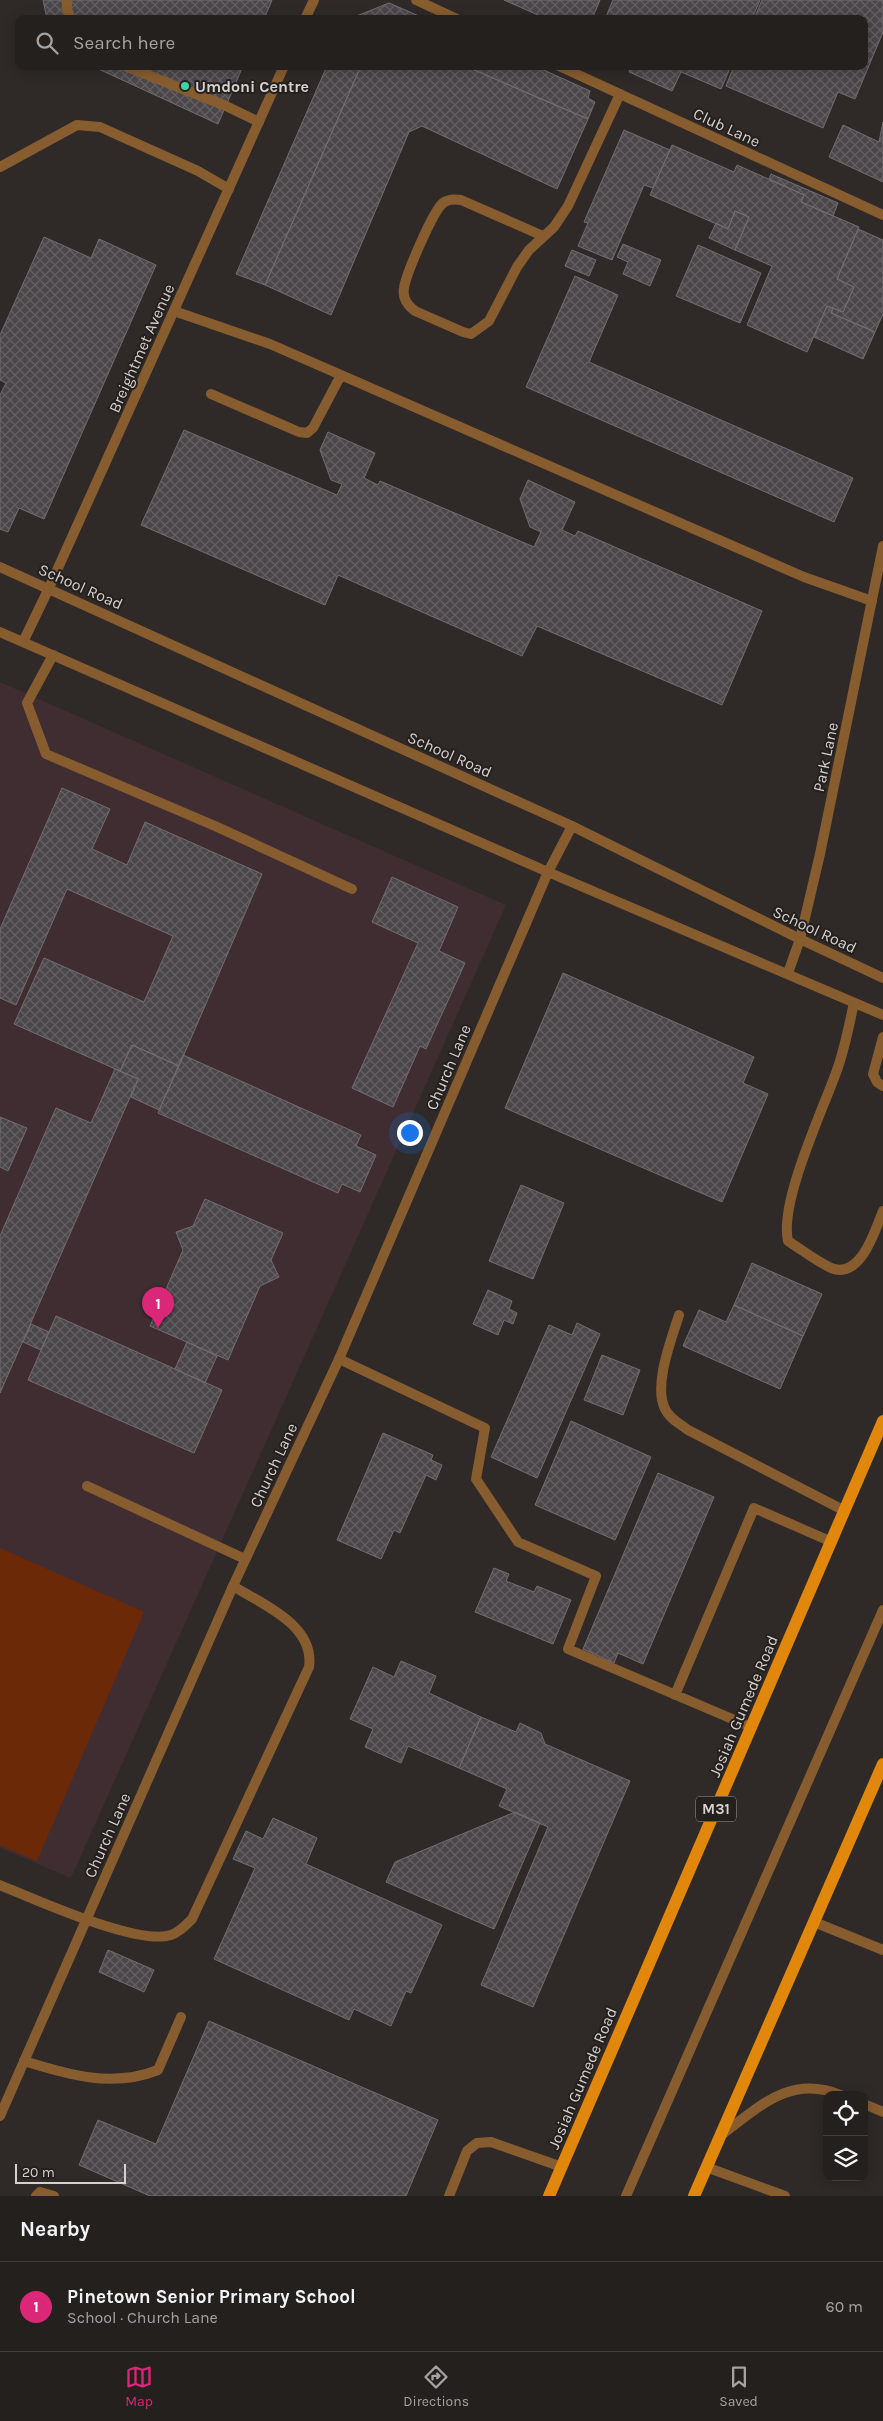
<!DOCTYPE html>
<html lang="en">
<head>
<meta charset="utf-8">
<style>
	:root { --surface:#23201e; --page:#2b2827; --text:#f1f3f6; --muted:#a3a3a4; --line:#403e3c; --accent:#db2777 }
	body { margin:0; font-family:Karla,sans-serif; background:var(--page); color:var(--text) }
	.controls { position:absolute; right:15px; bottom:15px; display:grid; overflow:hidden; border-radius:10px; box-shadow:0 2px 12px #0003 }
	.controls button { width:45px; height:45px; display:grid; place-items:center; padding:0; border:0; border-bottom:1px solid var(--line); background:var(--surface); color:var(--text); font:25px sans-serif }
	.scale { position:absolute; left:15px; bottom:12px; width:111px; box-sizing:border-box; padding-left:5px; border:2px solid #d4d1cf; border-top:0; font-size:14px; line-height:18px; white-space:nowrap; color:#d4d1cf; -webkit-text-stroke:4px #25201e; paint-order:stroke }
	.you { position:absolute; left:409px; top:1132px; width:18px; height:18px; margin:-12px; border:4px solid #fff; border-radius:50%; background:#1a73e8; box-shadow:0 0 0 8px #1a73e833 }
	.badge { display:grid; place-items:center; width:32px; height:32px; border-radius:50%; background:var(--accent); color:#fff; font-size:16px; font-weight:700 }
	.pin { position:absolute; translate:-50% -41px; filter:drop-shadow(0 1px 2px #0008) }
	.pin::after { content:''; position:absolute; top:26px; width:18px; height:15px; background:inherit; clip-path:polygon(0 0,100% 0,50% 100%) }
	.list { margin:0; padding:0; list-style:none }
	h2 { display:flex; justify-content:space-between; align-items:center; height:65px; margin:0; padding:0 20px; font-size:21px }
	h2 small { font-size:16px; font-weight:400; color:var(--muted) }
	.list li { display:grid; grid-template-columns:32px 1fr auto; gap:15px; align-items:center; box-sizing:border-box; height:90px; padding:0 20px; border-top:1px solid var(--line) }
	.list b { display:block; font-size:19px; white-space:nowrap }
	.list p { margin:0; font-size:16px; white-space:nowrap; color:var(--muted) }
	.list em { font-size:16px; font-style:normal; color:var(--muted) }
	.icon { flex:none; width:28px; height:28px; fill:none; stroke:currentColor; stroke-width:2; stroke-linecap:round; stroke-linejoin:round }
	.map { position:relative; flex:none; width:883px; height:2196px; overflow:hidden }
	.search { position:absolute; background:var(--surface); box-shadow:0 2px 12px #0003; left:15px; right:15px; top:15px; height:55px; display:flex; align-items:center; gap:12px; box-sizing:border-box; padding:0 18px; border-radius:10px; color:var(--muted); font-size:19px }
	.sheet { height:155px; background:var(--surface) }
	nav { display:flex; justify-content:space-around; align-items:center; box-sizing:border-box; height:70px; border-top:1px solid var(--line); background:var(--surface); font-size:14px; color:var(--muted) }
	nav a { display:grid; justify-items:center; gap:2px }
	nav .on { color:var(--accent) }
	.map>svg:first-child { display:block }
	.education { fill:#402d31 }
	.grass { fill:#6b2907 }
	.building { fill:url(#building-cross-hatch); stroke:#736d71 }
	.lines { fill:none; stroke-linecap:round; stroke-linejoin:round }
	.lane { stroke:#875c2f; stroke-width:10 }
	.street { stroke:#875c2f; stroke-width:10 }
	.primary { stroke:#e1880c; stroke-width:12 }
	.poi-dot { fill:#3ad4a5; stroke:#25201e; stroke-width:2 }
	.labels { text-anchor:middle; stroke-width:4; stroke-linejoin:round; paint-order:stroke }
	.shield { fill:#25201e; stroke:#a09c9a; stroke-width:1 }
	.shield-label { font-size:15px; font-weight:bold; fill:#d4d1cf }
	.poi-label { font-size:16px; font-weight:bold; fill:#d4d1cf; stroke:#25201e; text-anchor:start }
	.street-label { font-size:16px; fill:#d4d1cf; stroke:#25201e }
</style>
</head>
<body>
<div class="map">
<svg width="883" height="2196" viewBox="0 0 883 2196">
	<defs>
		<pattern id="building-cross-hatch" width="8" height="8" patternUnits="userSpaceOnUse" patternTransform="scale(1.25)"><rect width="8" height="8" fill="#4a4649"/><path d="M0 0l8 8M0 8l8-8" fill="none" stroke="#636062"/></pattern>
	</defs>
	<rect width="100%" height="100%" fill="#2f2a28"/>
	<!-- education -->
	<path class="education" d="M0,682L506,905L71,1878L0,1848Z"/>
	<!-- grass -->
	<path class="grass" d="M0,1548L144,1612L37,1861L0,1845Z"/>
	<!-- building -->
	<path class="building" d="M43,0H272L264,19H47Z
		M504,0H600L592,19H547Z
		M613,0H760L752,19H605Z
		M762,0H883V32L855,99L838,92L823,128L726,86L734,66H864V19H754Z
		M389,3L426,19H349Z
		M92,66H243L218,124Z
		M327,66H361L265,285L236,274Z
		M361,66H465L588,119L557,189L422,126L409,132L331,315L265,285Z
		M465,66H535L590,91L588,98L595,102L588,119Z
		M631,66H731L721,89L681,72L672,91L629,72Z
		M883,122V182L829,157L843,125L879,142Z
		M624,130L670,150L653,188L644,185L612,260L578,246L588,223L584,222Z
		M672,145L734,172L737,165L804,195L801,202L859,227L837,279L854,287L843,312L827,306L807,352L747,325L772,266L735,250L749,217L735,211L728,229L650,195Z
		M771,174L838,203L833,216L801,202L804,195L769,179Z
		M735,211L749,217L735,250L709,238L716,223L728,229Z
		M858,229L883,240V314L875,332L831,313L833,308L843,312L854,287L837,279Z
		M44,237L91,258L99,239L156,265L44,519L19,508L8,532L0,529V395L6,383L0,380V335Z
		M623,244L661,260L650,286L623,274L628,262L617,257Z
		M698,245L761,273L740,323L676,296Z
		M572,250L596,260L589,276L565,266Z
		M575,276L618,295L589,362L853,478L834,522L526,387Z
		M827,306L833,308L831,313L875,332L863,359L814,337Z
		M184,430L337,495L342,484L331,480L320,450L328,432L375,453L364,478L378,485L380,481L534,547L541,532L530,527L520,499L528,480L575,502L562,530L575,536L578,531L762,611L722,705L537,626L522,656L338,575L325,605L141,525Z
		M62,788L110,809L92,849L127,865L145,822L262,874L179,1066L132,1045L120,1071L14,1024L44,958L144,1002L173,936L67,889L16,1005L0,998V929Z
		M392,877L458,907L439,951L465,963L426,1049L420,1046L393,1107L352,1088L418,943L372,922Z
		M563,973L754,1057L743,1083L768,1094L722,1202L505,1108Z
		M132,1045L179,1066L159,1110L131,1097L138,1079L120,1071Z
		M183,1055L361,1135L356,1146L376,1155L360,1192L342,1184L338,1193L158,1113Z
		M115,1069L138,1079L0,1393V1236L56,1108L91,1123Z
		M0,1117L27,1128L8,1171L0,1167Z
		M521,1185L564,1203L533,1279L489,1261Z
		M205,1199L283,1233L271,1260L279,1277L260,1286L228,1360L150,1326L183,1250L176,1232L193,1226Z
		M752,1263L822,1294L803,1336L734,1305Z
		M488,1290L512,1301L509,1309L517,1313L513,1324L504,1320L498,1335L473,1324Z
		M734,1305L803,1336L780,1389L683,1346L699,1310L726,1322Z
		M56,1316L222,1390L194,1453L28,1380Z
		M577,1323L600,1334L537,1478L491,1457L549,1325L572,1335Z
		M31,1324L49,1332L41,1350L23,1342Z
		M187,1342L217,1356L205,1383L175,1369Z
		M602,1355L640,1370L623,1415L584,1400Z
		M571,1421L651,1457L615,1540L535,1505Z
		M383,1433L433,1455L431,1460L442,1465L436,1480L426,1475L400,1533L394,1530L381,1559L337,1540Z
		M658,1473L714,1497L643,1664L618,1653L614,1663L583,1649Z
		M494,1568L509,1574L506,1581L534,1592L537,1586L571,1600L553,1644L475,1612Z
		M401,1661L436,1676L429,1693L481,1717L459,1768L408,1746L401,1763L365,1747L373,1729L350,1719L373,1667L394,1677Z
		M481,1717L516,1732L520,1723L541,1733L545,1744L630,1781L533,2007L481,1985L548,1827L499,1806L507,1789L459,1768Z
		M515,1812L540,1823L494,1929L386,1882L395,1862Z
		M273,1818L317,1838L306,1864L442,1925L411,1993L406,1991L391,2026L354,2009L349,2020L214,1959L255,1868L233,1859L246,1831L263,1839Z
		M108,1950L154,1970L144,1992L99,1972Z
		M209,2021L438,2120L406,2196H150L79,2165L98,2120L156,2144Z"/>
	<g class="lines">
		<!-- lane -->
		<path class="lane" d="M67,0V9L71,19
			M125,66L226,106L259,122
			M0,167L77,125L100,127L198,171L229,189
			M543,236L461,200C455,199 448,199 443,203C433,211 406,274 404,288C402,298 407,305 415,311L463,332L471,334L489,321L517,267L529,250L554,227L568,206L620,94
			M174,311L270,344L804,577L872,601
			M211,394L299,432L307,433L313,428L341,375
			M53,655L27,703L46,754L215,826L352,889
			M854,1003C849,1025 845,1048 837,1070C823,1110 779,1202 788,1241C802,1250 816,1261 831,1268C861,1280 875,1230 883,1211
			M883,1037L873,1074L877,1082L883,1086
			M679,1315C672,1338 653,1385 665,1409C669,1418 680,1424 688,1430L845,1511
			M339,1359L485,1428L476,1479L518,1542L596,1576L568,1649L751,1727
			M87,1486L245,1559
			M675,1695L754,1508L832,1542
			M0,1885C34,1899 138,1946 171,1935C180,1932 186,1925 192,1919L309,1667C315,1625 262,1604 233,1586
			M814,1922L883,1950
			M24,2061C69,2075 113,2088 158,2070L181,2017
			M706,2167L785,2196
			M36,2196L40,2192L54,2196
			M449,2196L467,2151L477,2143L491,2142L562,2167
			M626,2196L883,1610"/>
		<!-- street -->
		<path class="street" d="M416,0L457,19
			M305,19L314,0
			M559,66L883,215
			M0,567L572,826L800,939L883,978
			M0,632L548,872L883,1015
			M23,642L49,588L284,66
			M788,973L800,939L820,854L883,546
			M864,2104L883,2112
			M0,2116L233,1586L339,1359L548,872L572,826
			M720,2136C759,2107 790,2074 841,2095"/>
		<!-- primary -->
		<path class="primary" d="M549,2196L883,1421
			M694,2196L883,1764"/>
	</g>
	<!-- markers -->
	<circle class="poi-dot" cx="185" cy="86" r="5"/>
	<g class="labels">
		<!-- shield labels -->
		<rect class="shield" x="696" y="1796.5" width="40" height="25" rx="4"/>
		<g class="shield-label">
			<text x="716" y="1814">M31</text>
		</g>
		<!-- poi labels -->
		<g class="poi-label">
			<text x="195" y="92">Umdoni Centre</text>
		</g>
		<!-- street labels -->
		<g class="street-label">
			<text transform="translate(727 127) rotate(25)" y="6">Club Lane</text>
			<text transform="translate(141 348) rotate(-66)" y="6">Breightmet Avenue</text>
			<text transform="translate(81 586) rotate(24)" y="6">School Road</text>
			<text transform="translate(450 754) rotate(24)" y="6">School Road</text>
			<text transform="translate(825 757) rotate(-78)" y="6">Park Lane</text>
			<text transform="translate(815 929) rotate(25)" y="6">School Road</text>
			<text transform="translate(448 1067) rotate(-67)" y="6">Church Lane</text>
			<text transform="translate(273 1465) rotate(-65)" y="6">Church Lane</text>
			<text transform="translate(743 1706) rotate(-67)" y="6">Josiah Gumede Road</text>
			<text transform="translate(107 1835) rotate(-66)" y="6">Church Lane</text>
			<text transform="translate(582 2078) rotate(-67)" y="6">Josiah Gumede Road</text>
		</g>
	</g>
</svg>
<div class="controls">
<button><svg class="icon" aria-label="locate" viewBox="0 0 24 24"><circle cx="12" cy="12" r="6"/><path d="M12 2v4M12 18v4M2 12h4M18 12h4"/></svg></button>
<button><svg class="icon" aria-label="layers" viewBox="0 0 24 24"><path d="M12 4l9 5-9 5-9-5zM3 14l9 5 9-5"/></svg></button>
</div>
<div class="scale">20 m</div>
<div class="you"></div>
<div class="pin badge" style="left:158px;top:1328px">1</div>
<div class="search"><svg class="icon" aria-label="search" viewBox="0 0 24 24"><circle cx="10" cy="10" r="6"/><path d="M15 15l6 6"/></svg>Search here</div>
</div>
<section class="sheet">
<h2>Nearby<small></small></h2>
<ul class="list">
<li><span class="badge">1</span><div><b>Pinetown Senior Primary School</b><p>School · Church Lane</p></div><em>60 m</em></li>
</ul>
</section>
<nav>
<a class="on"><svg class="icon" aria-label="map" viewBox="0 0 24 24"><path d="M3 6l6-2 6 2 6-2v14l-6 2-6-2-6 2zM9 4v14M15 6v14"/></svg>Map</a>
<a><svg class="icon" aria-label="directions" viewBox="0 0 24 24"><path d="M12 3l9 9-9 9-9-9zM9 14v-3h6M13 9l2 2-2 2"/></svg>Directions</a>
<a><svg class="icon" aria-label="saved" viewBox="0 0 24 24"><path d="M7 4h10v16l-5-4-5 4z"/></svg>Saved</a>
</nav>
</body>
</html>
